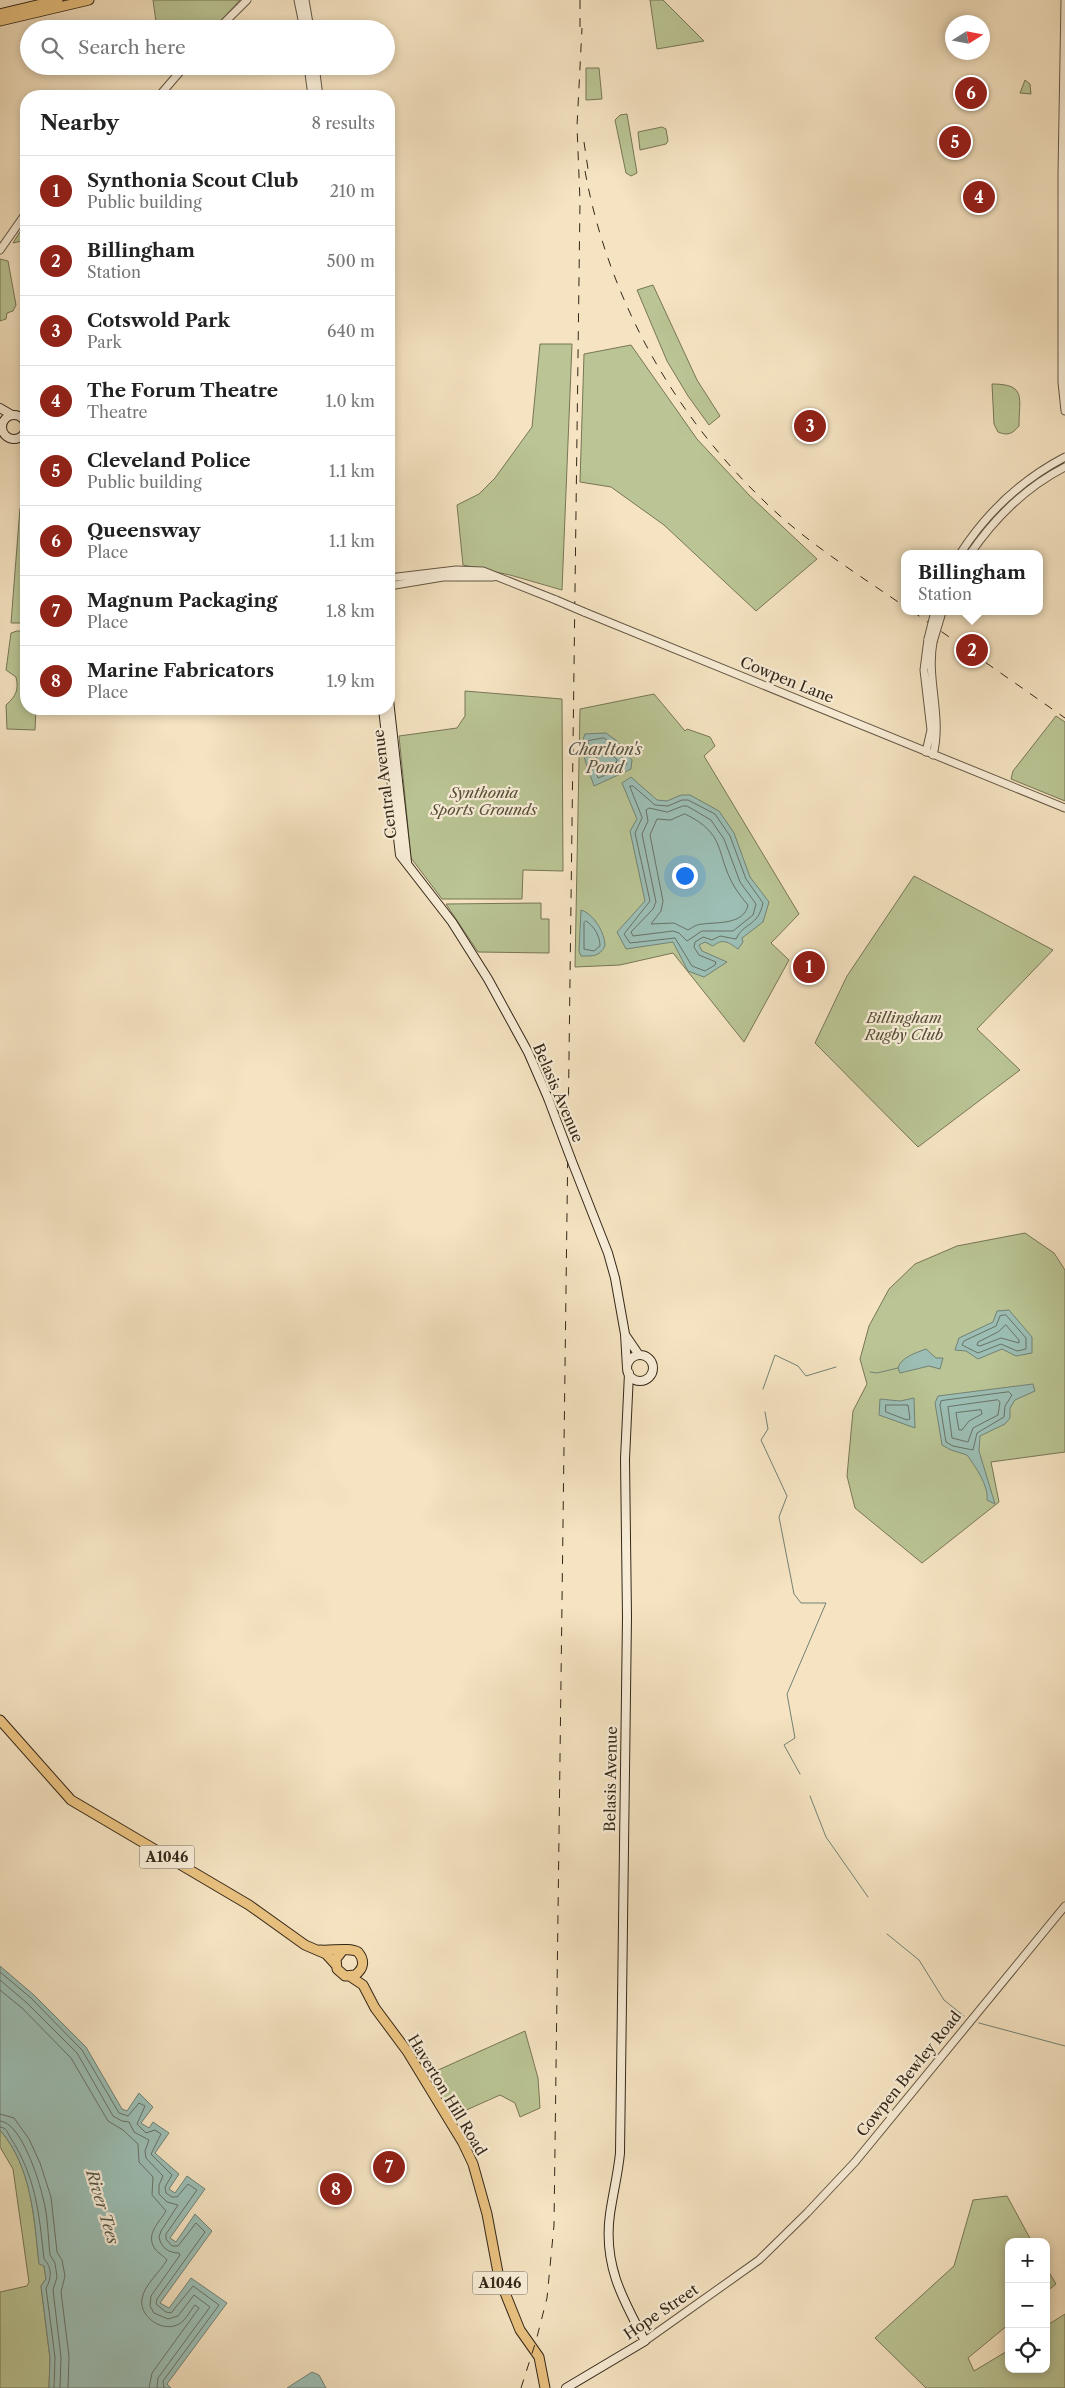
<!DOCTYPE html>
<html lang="en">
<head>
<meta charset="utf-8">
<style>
	:root { --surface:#fff; --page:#f2f2f2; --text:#222; --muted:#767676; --line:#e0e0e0; --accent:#8f2418 }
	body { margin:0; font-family:"Libre Caslon Text",serif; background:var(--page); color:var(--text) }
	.controls { position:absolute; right:15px; bottom:15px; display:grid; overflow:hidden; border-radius:10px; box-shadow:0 2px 8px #0003 }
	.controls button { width:45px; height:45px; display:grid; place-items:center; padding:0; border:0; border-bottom:1px solid var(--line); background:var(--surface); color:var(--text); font:25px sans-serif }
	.compass { position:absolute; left:945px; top:15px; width:45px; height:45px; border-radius:50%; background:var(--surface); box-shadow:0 2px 8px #0003; rotate:79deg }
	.you { position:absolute; left:684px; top:875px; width:18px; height:18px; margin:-12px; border:4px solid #fff; border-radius:50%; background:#1a73e8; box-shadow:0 0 0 8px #1a73e833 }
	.badge { display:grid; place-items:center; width:32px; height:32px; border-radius:50%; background:var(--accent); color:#fff; font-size:16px; font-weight:700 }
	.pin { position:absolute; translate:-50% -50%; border:2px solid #fff; box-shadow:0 1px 5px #0006 }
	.popup { position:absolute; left:901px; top:550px; width:142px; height:65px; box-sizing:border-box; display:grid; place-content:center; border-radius:10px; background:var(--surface); filter:drop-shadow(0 1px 4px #0005); font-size:16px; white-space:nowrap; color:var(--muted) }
	.popup b { font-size:19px; color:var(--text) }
	.popup::after { content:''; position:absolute; left:50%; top:100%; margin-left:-10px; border:10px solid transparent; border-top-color:var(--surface) }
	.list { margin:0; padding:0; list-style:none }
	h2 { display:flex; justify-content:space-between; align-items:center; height:65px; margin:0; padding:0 20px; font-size:21px }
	h2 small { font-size:16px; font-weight:400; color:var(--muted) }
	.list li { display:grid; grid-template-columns:32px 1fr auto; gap:15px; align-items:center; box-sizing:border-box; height:70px; padding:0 20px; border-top:1px solid var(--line) }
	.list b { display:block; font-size:19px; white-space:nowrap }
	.list p { margin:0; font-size:16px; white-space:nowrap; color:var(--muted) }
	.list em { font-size:16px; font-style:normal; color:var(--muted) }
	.icon { flex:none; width:28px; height:28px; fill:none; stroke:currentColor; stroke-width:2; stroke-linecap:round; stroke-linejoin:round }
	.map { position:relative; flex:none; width:1065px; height:2388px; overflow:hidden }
	.search { position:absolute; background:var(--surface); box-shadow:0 2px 8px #0003; left:20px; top:20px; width:375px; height:55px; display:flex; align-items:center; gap:12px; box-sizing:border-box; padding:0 18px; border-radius:28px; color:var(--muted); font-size:19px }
	.panel { position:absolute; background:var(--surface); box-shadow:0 2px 8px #0003; left:20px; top:90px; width:375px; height:625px; border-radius:20px }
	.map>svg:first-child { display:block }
	.green { fill:#bac494; stroke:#777656 }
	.water { fill:#9cbeb4; stroke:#728276 }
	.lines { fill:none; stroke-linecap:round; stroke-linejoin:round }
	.shore { stroke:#687266; stroke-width:1 }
	.stream { stroke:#728276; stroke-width:1 }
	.tertiary-casing { stroke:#645643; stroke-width:9 }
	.secondary-casing { stroke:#342719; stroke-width:10 }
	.primary-casing { stroke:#342719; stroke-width:11 }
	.tertiary { stroke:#f8edd7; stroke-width:7 }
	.secondary { stroke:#f8edd7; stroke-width:8 }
	.primary { stroke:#eac280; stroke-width:9 }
	.rail { stroke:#342719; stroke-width:1; stroke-dasharray:9 9; stroke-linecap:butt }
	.tertiary-bridge-casing { stroke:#645643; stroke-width:9; stroke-linecap:butt }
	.secondary-bridge-casing { stroke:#342719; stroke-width:10; stroke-linecap:butt }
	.tertiary-bridge { stroke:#f8edd7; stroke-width:7 }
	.secondary-bridge { stroke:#f8edd7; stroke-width:8 }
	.labels { text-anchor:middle; stroke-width:4.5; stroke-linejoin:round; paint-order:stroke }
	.shield { fill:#f8edd7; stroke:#6f6252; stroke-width:1 }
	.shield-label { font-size:14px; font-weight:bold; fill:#342719 }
	.street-label { font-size:15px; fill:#342719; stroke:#f8edd7 }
	.park-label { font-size:15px; font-style:italic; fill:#564e38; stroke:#f8edd7 }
	.water-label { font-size:16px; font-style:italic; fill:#535448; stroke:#f8edd7 }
</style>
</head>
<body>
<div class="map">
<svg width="1065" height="2388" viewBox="0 0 1065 2388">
	<rect width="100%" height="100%" fill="#f5e3c1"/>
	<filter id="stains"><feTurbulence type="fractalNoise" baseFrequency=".004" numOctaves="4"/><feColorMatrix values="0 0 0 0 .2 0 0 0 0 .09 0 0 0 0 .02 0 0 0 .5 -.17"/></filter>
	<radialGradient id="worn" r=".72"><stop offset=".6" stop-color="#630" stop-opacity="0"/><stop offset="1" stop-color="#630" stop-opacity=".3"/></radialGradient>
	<!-- green -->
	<path class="green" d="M153,0H240L213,29H157Z
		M650,0H663L704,41L657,49Z
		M586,68H599L602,99L586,100Z
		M1025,80L1030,84L1031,94L1020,93Z
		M627,114L637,173L631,176L626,173L615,120L620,115Z
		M662,127L666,129L668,141L666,144L640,150L638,132Z
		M26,222V240L13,243Z
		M0,259L8,261L16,305L13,311L7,313L6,319L0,321Z
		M653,285L697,380L720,416L709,425L688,396L667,361L637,290Z
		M540,344H572L562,590L510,575L463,565L457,505L479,494L495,478L532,427Z
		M631,345L697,439L749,495L817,559L756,611L664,525L611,487L580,482L584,354Z
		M992,384C1027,384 1019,398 1019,426C1012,434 1008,436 998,432L994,424Z
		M808,416L820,424L818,428L808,431L810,435L798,432Z
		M26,507V623H11L20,508Z
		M17,631H26V709H36L35,730L7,729L6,705C16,696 19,690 16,677L6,670L11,633Z
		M465,691L562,699L563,871L523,870L522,899H442L411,858L399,736L457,728L465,716Z
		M654,694L685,731L687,729L710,737L715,746L704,756L799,914L771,943L789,960L744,1042L673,953L620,965L575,967L580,709Z
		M1056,716L1065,722V801L1011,779L1013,771Z
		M914,876L1053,950L977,1029L1020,1070L918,1147L815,1043L847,976Z
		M541,903V919H549V953L478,952L446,904Z
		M1025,1233L1054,1253L1065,1270V1452L991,1462L999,1502L922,1563L855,1508L847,1476L853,1411L867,1384L860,1359L869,1326L889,1289L915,1264L957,1246Z
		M525,2031L538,2078L540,2108L520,2117L515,2103L500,2095L453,2116L427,2075Z
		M0,2130C32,2167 34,2218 39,2263L44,2266L46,2279L41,2286L50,2358L49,2388H0V2292L27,2286L29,2282L13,2169L0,2147Z
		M1007,2196L1032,2242H1009V2324L968,2358L974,2371L1009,2350V2369H1046V2326L1065,2314V2388H926L875,2338L954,2266L973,2200Z
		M1046,2267L1056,2284L1046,2292Z"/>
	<!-- water -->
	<path class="water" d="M606,733L617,741L632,760L631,769L594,786C589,770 578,750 585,734Z
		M631,777L657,800L667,801L681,795H690L719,811L734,833L750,877L769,902L763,922L742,938L743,942L738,949C728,942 723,938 713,946L705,942L699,945L702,951L727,962L704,977L688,971L673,942L626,949L617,932L645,901L630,831L637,819L622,783Z
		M581,910C594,914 605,933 605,946C599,957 593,956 581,956L579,951Z
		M1009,1310L1032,1337V1353L1016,1356L1002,1349L978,1359L966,1351L955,1350L959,1338L993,1322L997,1311Z
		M926,1349L936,1358H943L940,1369L929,1366L900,1373L898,1368C901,1357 916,1353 926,1349Z
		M1033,1384L1035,1391L1015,1400L1010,1408V1418L1005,1424L980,1436L979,1451L995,1504L987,1500C989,1486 975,1466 967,1455L951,1450L942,1445L935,1403L938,1396Z
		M914,1398L915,1428L879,1415L880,1399L900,1401Z
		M0,1966L34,1995L86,2047L122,2109L127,2111L139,2093L153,2107L141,2123L149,2128L153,2122L169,2133L155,2153L179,2174L169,2189L175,2193L187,2176L205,2189L170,2238L176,2242L195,2214L212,2231L160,2303L169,2308L191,2278L227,2303L167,2384L171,2388H49L50,2358L41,2286L46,2279L44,2266L39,2264C34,2218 32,2167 0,2130Z
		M312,2372L319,2375L326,2388H287Z"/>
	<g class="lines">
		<!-- shore -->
		<path class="shore" d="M604,738L614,745L627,764L621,769L598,778L589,754L588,741Z
			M597,745H604L617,760L616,763L600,768L595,752Z
			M630,786H633L655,805L668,806L682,800H688L715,814L730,836L746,879L763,903C758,927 744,922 736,939L720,936L712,940L703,937L695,942L694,947L699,955L716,962L715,965L705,971L692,966L675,938L630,943L624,934L650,901L635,833L642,818Z
			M683,806H687L711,820L724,839L740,882L756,904L753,915L733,931H702L687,941L679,933L673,931L633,936L631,932L653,909L656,902L642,834L648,821L646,810L649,808L667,812Z
			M685,814C727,834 715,853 734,886C738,893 743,899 748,905C744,925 717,922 703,924C697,924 693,927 688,930L674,923L651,924L661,911L663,901L650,835L657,819L670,820Z
			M586,921C594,926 600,936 600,946L594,951L584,949V923Z
			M1006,1315L1026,1338V1349L1017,1351L1001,1344L978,1353L962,1345L964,1341L996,1326L1000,1316Z
			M1006,1325L1019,1340V1343L1001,1338L980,1346L977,1345L978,1342L998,1332Z
			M1009,1392L1012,1395L1005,1406L1004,1417L977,1433L973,1450L953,1446L946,1442L940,1405L941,1401Z
			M998,1400L1000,1402L998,1415L973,1428L968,1442L952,1438L948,1407Z
			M886,1405H908L910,1419L907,1420L886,1412Z
			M981,1410L982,1414L969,1421L962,1430H959L956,1413Z
			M0,1972L31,1998L82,2050L119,2113L128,2116L139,2103L145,2106L137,2124L146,2133L155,2130L161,2134L151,2154L172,2175L165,2187L166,2193L172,2197H177L188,2184L197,2190L166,2234V2239L172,2246H178L196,2223L205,2232L157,2299L156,2304L166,2312L171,2313L193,2286L219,2305L163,2381L164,2388
			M0,1980L27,2003L77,2053L113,2116L122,2121L129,2122L134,2132L149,2140L145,2151L146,2158L163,2176L159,2185V2194L167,2202L178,2205L161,2231L159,2237C161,2248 169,2253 179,2253L180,2255L151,2296L150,2306L154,2313L168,2319L178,2316L194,2295L210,2307L158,2378L157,2388
			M0,1990L22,2008L71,2058L108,2121L123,2130L138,2144L139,2162L153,2177L152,2195L166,2211C159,2223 145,2234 155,2249C158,2253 164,2256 167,2260C160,2272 144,2285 142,2299C139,2316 161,2332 177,2325C185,2322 189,2312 195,2305L199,2308L152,2373L149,2388
			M0,2114L14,2118L29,2139L40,2163L51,2197L57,2252L62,2260L65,2276L61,2292L69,2356L68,2388
			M0,2121C21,2122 39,2180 43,2198C48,2216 48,2237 50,2255L55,2263L57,2277L53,2290L61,2357L60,2388
			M0,2127C7,2128 7,2132 10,2137C36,2177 39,2213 44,2259C52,2267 52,2278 46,2288L55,2357L54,2388"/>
		<!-- stream -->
		<path class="stream" d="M870,1372L877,1373L898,1368
			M763,1389L775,1355L798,1366L806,1376L836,1367
			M765,1412L768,1429L761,1440L787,1496L779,1517L794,1594L801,1603H826L787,1694L795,1738L784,1745L800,1774
			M810,1796L826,1837L868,1897
			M887,1934L919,1960L944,2000L964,2016
			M979,2023L1065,2046"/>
		<defs>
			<path id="tertiary" d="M298,0L304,29
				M305,0L310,29
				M1065,0L1062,174V382L1065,411
				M218,29L247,0
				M308,66L312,96
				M315,66L319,96
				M159,96L185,66
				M0,250L26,213
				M960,554C987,512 1021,480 1065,457
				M970,554C994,519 1026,487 1065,467
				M389,578L456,570L483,571L556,600
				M389,586L443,577H493
				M584,612L1065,808
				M926,752L931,730L924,670L928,639
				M933,755C943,717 926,680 933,642
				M645,2341L759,2260L807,2213L855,2162L1065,1906"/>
			<path id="secondary" d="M0,408L12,415
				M2 427a12 12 0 1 1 24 0a12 12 0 1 1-24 0Z
				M389,700L407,862
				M383,709L400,855L452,922L488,979L528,1052L548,1098
				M571,1159L608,1253L615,1278L625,1334L627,1368
				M626,1336L639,1355
				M627 1368a13 13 0 1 1 26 0a13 13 0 1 1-26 0Z
				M566,2388L645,2341C622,2298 603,2264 610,2214C613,2193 618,2174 620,2153L627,1617L625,1459L629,1373"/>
			<path id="primary" d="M0,14L58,0
				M0,21L89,0
				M0,1720L71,1800L249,1905L305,1945L326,1954L336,1965
				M320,1950C332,1951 349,1947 358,1952C365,1960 364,1969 355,1975L345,1976L337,1969L336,1959L343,1950
				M351,1977L363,1985L375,2008L407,2051L463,2143L473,2164L487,2214L499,2278L520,2330L539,2357L545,2388"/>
		</defs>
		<!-- tertiary casing -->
		<use href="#tertiary" class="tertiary-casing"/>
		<!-- secondary casing -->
		<use href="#secondary" class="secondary-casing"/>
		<!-- primary casing -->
		<use href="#primary" class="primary-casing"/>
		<!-- tertiary -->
		<use href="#tertiary" class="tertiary"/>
		<!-- secondary -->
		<use href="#secondary" class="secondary"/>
		<!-- primary -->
		<use href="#primary" class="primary"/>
		<!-- rail -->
		<path class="rail" d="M580,0V36
			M584,142L589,176
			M585,171C609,303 679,425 779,515C817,549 862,577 904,606
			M912,611L1065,718
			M521,2388L536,2341L547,2298L554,2225L580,201L577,126L582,28"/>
		<defs>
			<path id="tertiary-bridge" d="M556,600L584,612
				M928,639L935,611
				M933,642L942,612"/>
			<path id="secondary-bridge" d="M548,1098L571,1159"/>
		</defs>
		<!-- tertiary-bridge casing -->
		<use href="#tertiary-bridge" class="tertiary-bridge-casing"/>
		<!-- secondary-bridge casing -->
		<use href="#secondary-bridge" class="secondary-bridge-casing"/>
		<!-- tertiary-bridge -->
		<use href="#tertiary-bridge" class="tertiary-bridge"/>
		<!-- secondary-bridge -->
		<use href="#secondary-bridge" class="secondary-bridge"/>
	</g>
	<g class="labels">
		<!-- shield labels -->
		<g class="shield">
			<rect x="139.5" y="1845.5" width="55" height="23" rx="4"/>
			<rect x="472.5" y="2271.5" width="55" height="23" rx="4"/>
		</g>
		<g class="shield-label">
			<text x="167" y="1862">A1046</text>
			<text x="500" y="2288">A1046</text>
		</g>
		<!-- street labels -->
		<g class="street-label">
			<text transform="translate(787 680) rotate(22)" y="5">Cowpen Lane</text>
			<text transform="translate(385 784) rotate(-97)" y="5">Central Avenue</text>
			<text transform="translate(558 1093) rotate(67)" y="5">Belasis Avenue</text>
			<text transform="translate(611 1779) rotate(-89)" y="5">Belasis Avenue</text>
			<text transform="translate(909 2074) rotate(-51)" y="5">Cowpen Bewley Road</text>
			<text transform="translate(447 2095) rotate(59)" y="5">Haverton Hill Road</text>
			<text transform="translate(661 2312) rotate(-34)" y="5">Hope Street</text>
		</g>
		<!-- park labels -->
		<g class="park-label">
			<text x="484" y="798">Synthonia<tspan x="484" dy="17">Sports Grounds</tspan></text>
			<text x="904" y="1023">Billingham<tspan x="904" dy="17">Rugby Club</tspan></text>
		</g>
		<!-- water labels -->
		<g class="water-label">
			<text x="605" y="755">Charlton's<tspan x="605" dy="18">Pond</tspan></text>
			<text transform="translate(103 2207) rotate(73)" y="6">River Tees</text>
		</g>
	</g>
	<rect width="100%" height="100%" filter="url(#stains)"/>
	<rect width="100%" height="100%" fill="url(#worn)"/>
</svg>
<div class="controls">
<button>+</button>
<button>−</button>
<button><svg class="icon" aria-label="locate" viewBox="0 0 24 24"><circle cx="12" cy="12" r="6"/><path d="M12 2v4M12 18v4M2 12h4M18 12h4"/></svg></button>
</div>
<svg class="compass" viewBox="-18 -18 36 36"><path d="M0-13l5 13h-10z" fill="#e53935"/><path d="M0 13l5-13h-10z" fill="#767676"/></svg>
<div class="you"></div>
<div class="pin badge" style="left:809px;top:967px">1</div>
<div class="pin badge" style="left:972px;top:650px">2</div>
<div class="popup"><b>Billingham</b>Station</div>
<div class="pin badge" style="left:810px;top:426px">3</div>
<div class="pin badge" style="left:979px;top:197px">4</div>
<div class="pin badge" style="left:955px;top:142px">5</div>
<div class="pin badge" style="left:971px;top:93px">6</div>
<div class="pin badge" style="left:389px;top:2167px">7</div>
<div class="pin badge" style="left:336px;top:2189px">8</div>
<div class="search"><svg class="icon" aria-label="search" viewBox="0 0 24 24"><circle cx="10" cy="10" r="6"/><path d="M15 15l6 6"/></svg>Search here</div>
<section class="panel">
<h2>Nearby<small>8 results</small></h2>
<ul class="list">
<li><span class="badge">1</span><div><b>Synthonia Scout Club</b><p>Public building</p></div><em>210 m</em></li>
<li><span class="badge">2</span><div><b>Billingham</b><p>Station</p></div><em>500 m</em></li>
<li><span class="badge">3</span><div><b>Cotswold Park</b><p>Park</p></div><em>640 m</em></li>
<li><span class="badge">4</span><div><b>The Forum Theatre</b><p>Theatre</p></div><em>1.0 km</em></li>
<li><span class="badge">5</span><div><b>Cleveland Police</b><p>Public building</p></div><em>1.1 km</em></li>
<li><span class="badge">6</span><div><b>Queensway</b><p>Place</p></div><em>1.1 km</em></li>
<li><span class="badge">7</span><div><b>Magnum Packaging</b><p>Place</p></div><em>1.8 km</em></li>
<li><span class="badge">8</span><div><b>Marine Fabricators</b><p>Place</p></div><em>1.9 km</em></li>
</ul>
</section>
</div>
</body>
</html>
